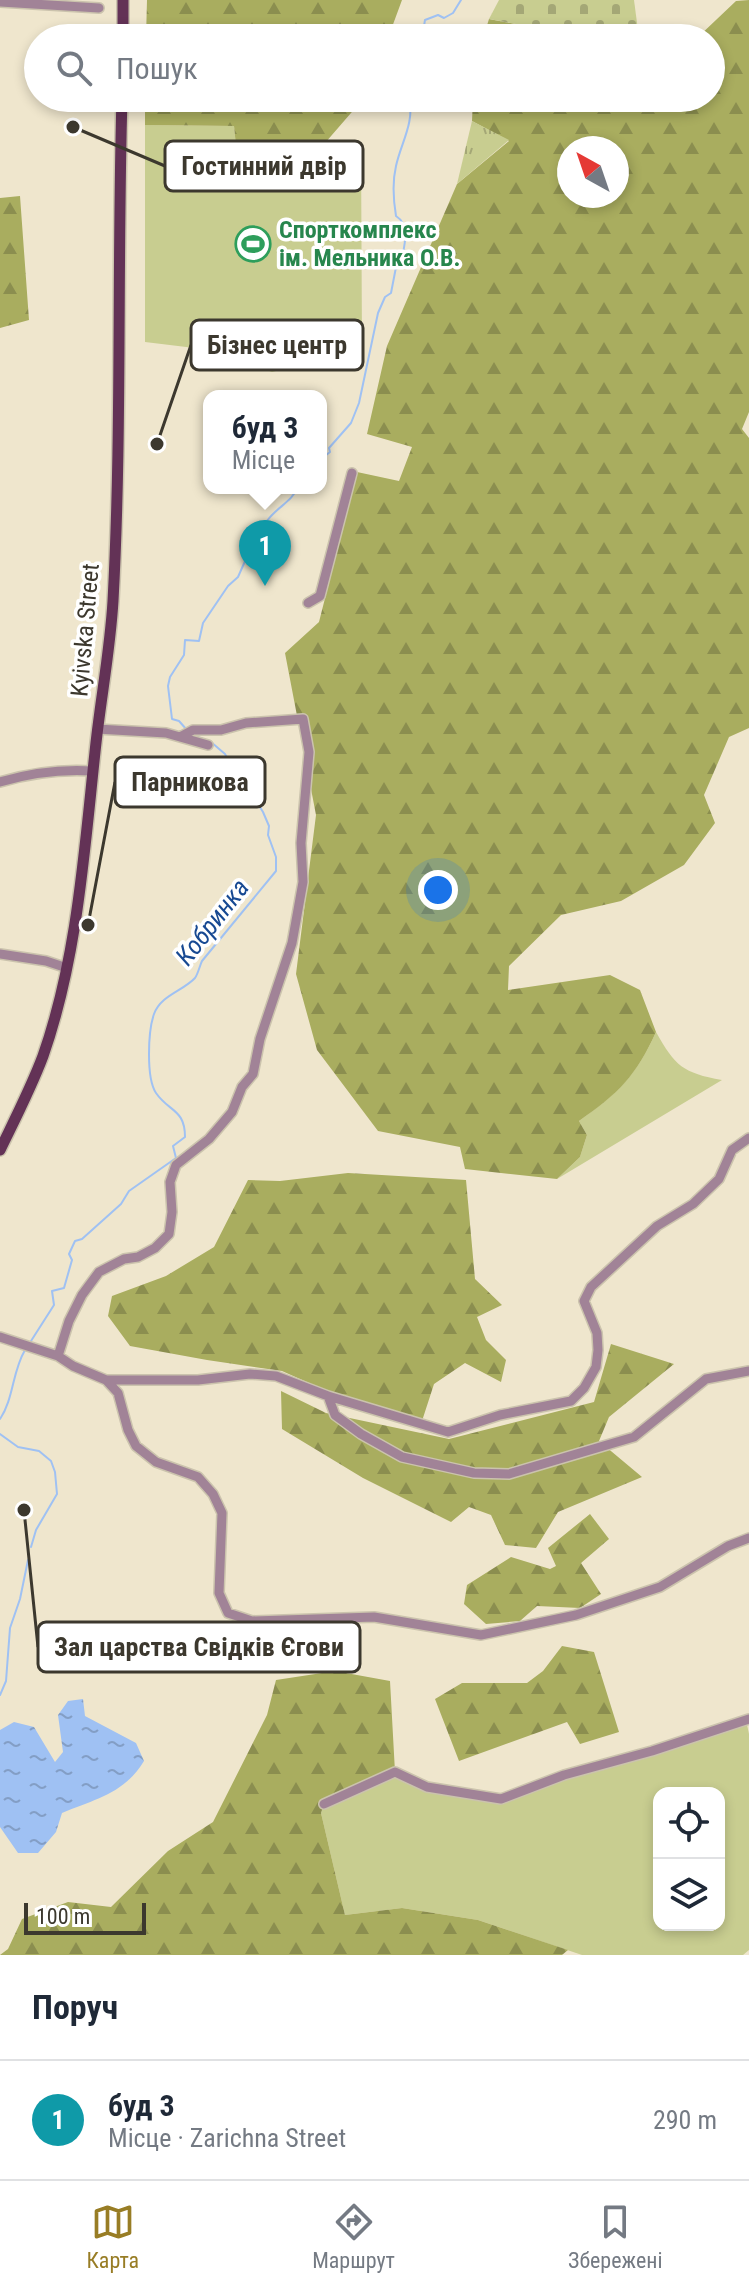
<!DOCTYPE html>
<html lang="uk">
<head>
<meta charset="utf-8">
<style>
	:root { --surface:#fff; --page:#f2f2f3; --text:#1f2937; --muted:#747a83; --line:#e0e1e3; --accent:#987d25 }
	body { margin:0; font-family:"Roboto Condensed",sans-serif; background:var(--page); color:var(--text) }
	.controls { position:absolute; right:24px; bottom:24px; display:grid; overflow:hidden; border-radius:16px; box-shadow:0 4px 12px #0003 }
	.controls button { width:72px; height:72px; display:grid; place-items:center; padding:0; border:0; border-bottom:2px solid var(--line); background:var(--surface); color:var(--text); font:40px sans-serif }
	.compass { position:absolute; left:557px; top:136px; width:72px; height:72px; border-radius:50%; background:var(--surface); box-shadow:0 4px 12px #0003; rotate:320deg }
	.scale { position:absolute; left:24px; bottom:20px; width:122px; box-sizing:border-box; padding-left:8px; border:4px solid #3c382e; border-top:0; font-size:22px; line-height:28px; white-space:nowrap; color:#3c382e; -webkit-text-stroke:6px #fff; paint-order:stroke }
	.you { position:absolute; left:438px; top:890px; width:28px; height:28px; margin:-20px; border:6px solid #fff; border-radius:50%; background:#1a73e8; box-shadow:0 0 0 12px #1a73e833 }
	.badge { display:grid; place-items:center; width:52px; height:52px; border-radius:50%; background:var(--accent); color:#fff; font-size:26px; font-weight:700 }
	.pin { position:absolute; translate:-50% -66px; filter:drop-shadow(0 2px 4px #0008) }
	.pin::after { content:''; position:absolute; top:42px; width:28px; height:24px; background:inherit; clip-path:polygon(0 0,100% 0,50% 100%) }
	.popup { position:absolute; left:203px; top:390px; width:124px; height:104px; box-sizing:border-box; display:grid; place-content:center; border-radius:16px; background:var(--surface); filter:drop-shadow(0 2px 6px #0005); font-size:26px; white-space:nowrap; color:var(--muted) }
	.popup b { font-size:30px; color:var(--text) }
	.popup::after { content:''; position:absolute; left:50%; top:100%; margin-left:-16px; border:16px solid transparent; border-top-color:var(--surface) }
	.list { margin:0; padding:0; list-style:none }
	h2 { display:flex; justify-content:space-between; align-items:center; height:104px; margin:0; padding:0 32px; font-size:34px }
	h2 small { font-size:26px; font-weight:400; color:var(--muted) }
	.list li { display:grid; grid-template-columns:52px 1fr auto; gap:24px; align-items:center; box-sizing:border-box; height:120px; padding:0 32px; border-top:2px solid var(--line) }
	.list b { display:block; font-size:30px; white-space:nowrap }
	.list p { margin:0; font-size:26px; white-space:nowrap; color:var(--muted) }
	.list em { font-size:26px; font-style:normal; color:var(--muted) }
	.icon { flex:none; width:44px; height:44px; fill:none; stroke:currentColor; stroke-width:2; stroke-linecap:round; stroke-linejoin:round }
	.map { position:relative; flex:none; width:749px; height:1955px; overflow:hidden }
	.search { position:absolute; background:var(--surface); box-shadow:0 4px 12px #0003; left:24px; right:24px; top:24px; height:88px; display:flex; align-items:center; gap:20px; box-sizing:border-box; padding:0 28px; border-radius:44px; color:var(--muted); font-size:30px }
	.sheet { height:224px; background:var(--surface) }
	nav { display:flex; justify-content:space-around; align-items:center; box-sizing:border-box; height:112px; border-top:2px solid var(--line); background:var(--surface); font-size:22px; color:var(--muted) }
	nav a { display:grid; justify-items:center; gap:4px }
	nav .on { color:var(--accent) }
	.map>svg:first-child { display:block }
	.green { fill:#c8cd90; fill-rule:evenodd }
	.forest { fill:url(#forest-firs); fill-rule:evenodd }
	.cemetery { fill:url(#cemetery-stones) }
	.park { fill:url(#park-tufts) }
	.water { fill:url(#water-ripples) }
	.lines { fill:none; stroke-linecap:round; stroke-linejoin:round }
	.stream { stroke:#9fc1f3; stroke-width:2 }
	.minor-casing { stroke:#cbc3ad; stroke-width:12 }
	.major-casing { stroke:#cbc3ad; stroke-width:14 }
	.minor { stroke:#a18397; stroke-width:9 }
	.major { stroke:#633256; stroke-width:11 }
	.labels { text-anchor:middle; stroke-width:7; stroke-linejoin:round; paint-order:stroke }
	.leisure-label { font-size:24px; font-weight:bold; fill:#27864d; stroke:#fff; text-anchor:start }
	.street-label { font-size:24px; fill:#3c382e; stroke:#fff }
	.water-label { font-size:26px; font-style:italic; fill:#174992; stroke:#fff }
	.leader { fill:none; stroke:#3c382e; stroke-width:3 }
	.callout-dot { fill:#3c382e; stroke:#fff; stroke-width:3 }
	.callout { fill:#fff; stroke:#3c382e; stroke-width:3 }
	.callout-label { font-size:26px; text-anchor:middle; font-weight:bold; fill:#3c382e }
</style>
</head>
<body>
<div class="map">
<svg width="749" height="1955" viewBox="0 0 749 1955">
	<defs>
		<pattern id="forest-firs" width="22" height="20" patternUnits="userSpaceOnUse" patternTransform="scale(2)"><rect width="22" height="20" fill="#a9ad5f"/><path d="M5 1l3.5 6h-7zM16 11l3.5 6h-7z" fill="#8b8e4f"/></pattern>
		<pattern id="cemetery-stones" width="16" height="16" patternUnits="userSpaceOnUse" patternTransform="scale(2)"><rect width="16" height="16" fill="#c8cd90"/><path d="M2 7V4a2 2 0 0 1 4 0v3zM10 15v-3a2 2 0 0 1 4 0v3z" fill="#a4a776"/></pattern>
		<pattern id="park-tufts" width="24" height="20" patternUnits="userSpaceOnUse" patternTransform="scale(2)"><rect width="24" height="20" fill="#c8cd90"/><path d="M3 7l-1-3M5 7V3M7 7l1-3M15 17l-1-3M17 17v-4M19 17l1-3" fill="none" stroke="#a4a776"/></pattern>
		<pattern id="water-ripples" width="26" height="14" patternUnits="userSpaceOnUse" patternTransform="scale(2)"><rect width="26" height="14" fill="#9fc1f3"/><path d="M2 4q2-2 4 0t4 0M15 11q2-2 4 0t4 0" fill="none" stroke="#839ec5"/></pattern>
	</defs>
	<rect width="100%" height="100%" fill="#efe6cd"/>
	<!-- green -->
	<path class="green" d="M145,125L234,126L236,146L361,142L362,349L272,372L211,350L145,342Z
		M656,1032C675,1066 683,1073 722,1080L557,1179L580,1157L587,1135L579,1121C618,1093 636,1076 656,1032Z
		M746,1720L749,1734V1950L743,1955H582L478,1920L402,1908L345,1915L321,1813L324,1804L395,1772L427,1787L501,1799ZM659,1793H719V1925H659Z"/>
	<!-- forest -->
	<path class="forest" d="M147,0H402L388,38H146Z
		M749,0V412L742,429L749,438V728L729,737L704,795L715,823L684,865L621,901L561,915L509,966L508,990L610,975L640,990L656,1032C636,1076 619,1093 579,1121L587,1135L580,1157L557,1179L465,1169L460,1147L378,1131L317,1050L296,974L316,815L285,653L319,622L357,472L399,481L412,447L367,434L387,346L457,184L509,141L472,121L473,98H711V38H697L736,1ZM569,148H617V196H569Z
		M489,19L589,38H483Z
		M145,98H364L325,143L236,146L234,126L145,125Z
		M20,196L29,320L0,328V198Z
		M348,1173L466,1180L475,1279L502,1305L477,1317L486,1340L506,1360L501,1382L465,1363L434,1384L422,1421L336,1395L282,1371L207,1360L130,1346L108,1316L112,1296L166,1276L214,1247L248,1180L280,1181Z
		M611,1344L674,1364L609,1417L599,1441L642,1477L558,1512L536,1548L505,1545L491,1515L469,1507L451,1522L363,1478L282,1429L281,1391L326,1413L449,1439L594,1402Z
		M590,1514L609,1539L581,1563L601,1594L580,1608L537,1606L520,1621L486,1624L464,1604L467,1585L511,1557L550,1569L556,1566L548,1548Z
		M562,1646L594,1652L619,1732L580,1744L567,1722L459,1761L435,1699L462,1683H527L543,1671Z
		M335,1671L390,1681L395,1772L324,1804L321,1813L345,1915L402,1908L478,1920L568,1950L562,1955H0L8,1949L22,1919L68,1902L111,1907L168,1851L213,1822L267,1715L276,1680Z"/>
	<!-- cemetery -->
	<path class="cemetery" d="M499,0H634L639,38H589L489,19Z"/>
	<!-- park -->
	<path class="park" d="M472,121L509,140L457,184Z"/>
	<!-- water -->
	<path class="water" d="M83,1699L85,1716L136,1743L144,1761C124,1794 95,1799 62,1813L56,1832L38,1853H18L0,1827V1730L14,1722L34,1727L55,1762L63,1752L58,1715L68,1701Z"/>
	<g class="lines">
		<!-- stream -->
		<path class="stream" d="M422,38L425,20L438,15L444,18L453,13L461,0
			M321,459L330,452L329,448L351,423L359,403L378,313L385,297L391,293L397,262L402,258C405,243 410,225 396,216C393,198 392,183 396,166C401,143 415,122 409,98
			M187,730L179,721L172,719L168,686L170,677L184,655L185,640L199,641L203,623L228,586L238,577L257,534L261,533C268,510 292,504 297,488
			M31,1341L54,1305L52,1291L64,1288L72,1260L69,1254L75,1241L82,1239L121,1204L129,1191L176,1158L173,1146L185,1137C185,1109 169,1112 156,1093C146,1078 148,1031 154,1014C161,995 183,991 195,978C198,974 200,965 202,961L276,871V857L268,835L269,826L263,812L250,791L240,781L225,754L211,742L195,736
			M0,1419C14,1398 12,1372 25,1350
			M0,1434L18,1447L39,1451L51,1461L55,1472L57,1494L36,1530L31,1547
			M0,1695L6,1681L10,1628L20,1599L28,1560"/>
		<defs>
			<path id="minor" d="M0,2L99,8
				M308,603L320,596L352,473
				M97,729L166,733L208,745
				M0,782C30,773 61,769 93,771
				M0,954L46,961L67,968
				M0,1337L58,1356L73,1366L106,1380H198L250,1374L276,1376L328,1396L335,1415L361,1434L402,1457L474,1473L509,1474L634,1437L706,1379L749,1371
				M58,1356L69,1321L82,1295L99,1272L124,1259L138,1257L155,1248L169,1234L172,1212L170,1182L176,1165L209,1139L232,1112L242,1087L253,1074L260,1039L292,943L303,882L301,843L309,752L303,719L246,723L221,730H193L180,737
				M106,1380L118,1393L128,1430L136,1446L156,1462L198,1477L213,1494L222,1513L219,1593L228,1613L252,1621L374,1617L481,1635L576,1615L660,1587L728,1546L749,1538
				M328,1396L448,1432L500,1415L571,1401L584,1388L596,1367L598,1350L597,1333L584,1301L591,1287L657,1226L693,1204L719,1179L732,1150L749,1138
				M324,1804L395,1772L427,1787L501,1799L564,1775L652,1751L749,1719"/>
			<path id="major" d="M123,0V38
				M0,1150C15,1119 31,1088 43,1056C77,959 84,854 95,752C100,702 110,652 113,601C122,434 117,266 122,98"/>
		</defs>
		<!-- minor casing -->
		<use href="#minor" class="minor-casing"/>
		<!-- major casing -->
		<use href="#major" class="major-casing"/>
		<!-- minor -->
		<use href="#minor" class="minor"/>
		<!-- major -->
		<use href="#major" class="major"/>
	</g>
	<!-- icons -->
	<defs>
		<symbol id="stadium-ring" viewBox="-11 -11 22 22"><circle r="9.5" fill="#fff" stroke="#2e9e5b" stroke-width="1.5"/><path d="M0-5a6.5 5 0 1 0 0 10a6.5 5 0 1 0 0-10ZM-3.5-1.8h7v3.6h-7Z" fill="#2e9e5b"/></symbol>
	</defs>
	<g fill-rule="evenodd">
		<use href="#stadium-ring" x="233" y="224" width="40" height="40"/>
	</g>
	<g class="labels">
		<!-- leisure labels -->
		<g class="leisure-label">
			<text x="279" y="238">Спорткомплекс<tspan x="279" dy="28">ім. Мельника О.В.</tspan></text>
		</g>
		<!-- street labels -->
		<g class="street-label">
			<text transform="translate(85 630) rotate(-85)" y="8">Kyivska Street</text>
		</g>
		<!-- water labels -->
		<g class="water-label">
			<text transform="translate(212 922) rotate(-52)" y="9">Кобринка</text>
		</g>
	</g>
	<!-- callouts -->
	<path class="leader" d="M73 127L165 166M157 444L191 345M88 925L115 782M24 1510L38 1647"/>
	<g class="callout-dot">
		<circle cx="73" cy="127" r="8"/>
		<circle cx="157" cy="444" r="8"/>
		<circle cx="88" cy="925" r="8"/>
		<circle cx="24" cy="1510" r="8"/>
	</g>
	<g class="callout">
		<rect x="165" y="141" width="198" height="50" rx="8"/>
		<rect x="191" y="320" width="172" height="50" rx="8"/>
		<rect x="115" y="757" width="150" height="50" rx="8"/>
		<rect x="38" y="1622" width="322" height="50" rx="8"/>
	</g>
	<g class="callout-label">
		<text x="264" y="175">Гостинний двір</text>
		<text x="277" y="354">Бізнес центр</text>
		<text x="190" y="791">Парникова</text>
		<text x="199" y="1656">Зал царства Свідків Єгови</text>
	</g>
</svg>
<div class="controls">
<button><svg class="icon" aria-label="locate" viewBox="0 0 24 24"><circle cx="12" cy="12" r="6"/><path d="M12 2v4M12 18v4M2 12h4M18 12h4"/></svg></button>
<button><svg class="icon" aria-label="layers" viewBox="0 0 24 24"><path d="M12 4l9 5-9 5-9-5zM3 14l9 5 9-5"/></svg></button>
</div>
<svg class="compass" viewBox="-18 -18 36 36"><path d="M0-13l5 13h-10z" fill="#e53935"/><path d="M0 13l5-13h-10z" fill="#747a83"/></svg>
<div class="scale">100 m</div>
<div class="you"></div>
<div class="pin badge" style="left:265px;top:586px;background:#0f9aa8">1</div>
<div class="popup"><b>буд 3</b>Місце</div>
<div class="search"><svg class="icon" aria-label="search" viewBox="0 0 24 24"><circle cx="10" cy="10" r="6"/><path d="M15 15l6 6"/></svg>Пошук</div>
</div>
<section class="sheet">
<h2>Поруч<small></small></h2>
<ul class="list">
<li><span class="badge" style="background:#0f9aa8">1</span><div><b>буд 3</b><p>Місце · Zarichna Street</p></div><em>290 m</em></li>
</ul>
</section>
<nav>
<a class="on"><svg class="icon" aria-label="map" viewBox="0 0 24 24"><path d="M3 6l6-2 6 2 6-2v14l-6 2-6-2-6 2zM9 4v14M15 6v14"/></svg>Карта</a>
<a><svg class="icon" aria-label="directions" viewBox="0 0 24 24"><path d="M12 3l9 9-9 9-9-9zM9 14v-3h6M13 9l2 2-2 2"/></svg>Маршрут</a>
<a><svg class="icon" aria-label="saved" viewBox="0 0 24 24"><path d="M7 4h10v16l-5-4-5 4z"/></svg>Збережені</a>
</nav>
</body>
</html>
